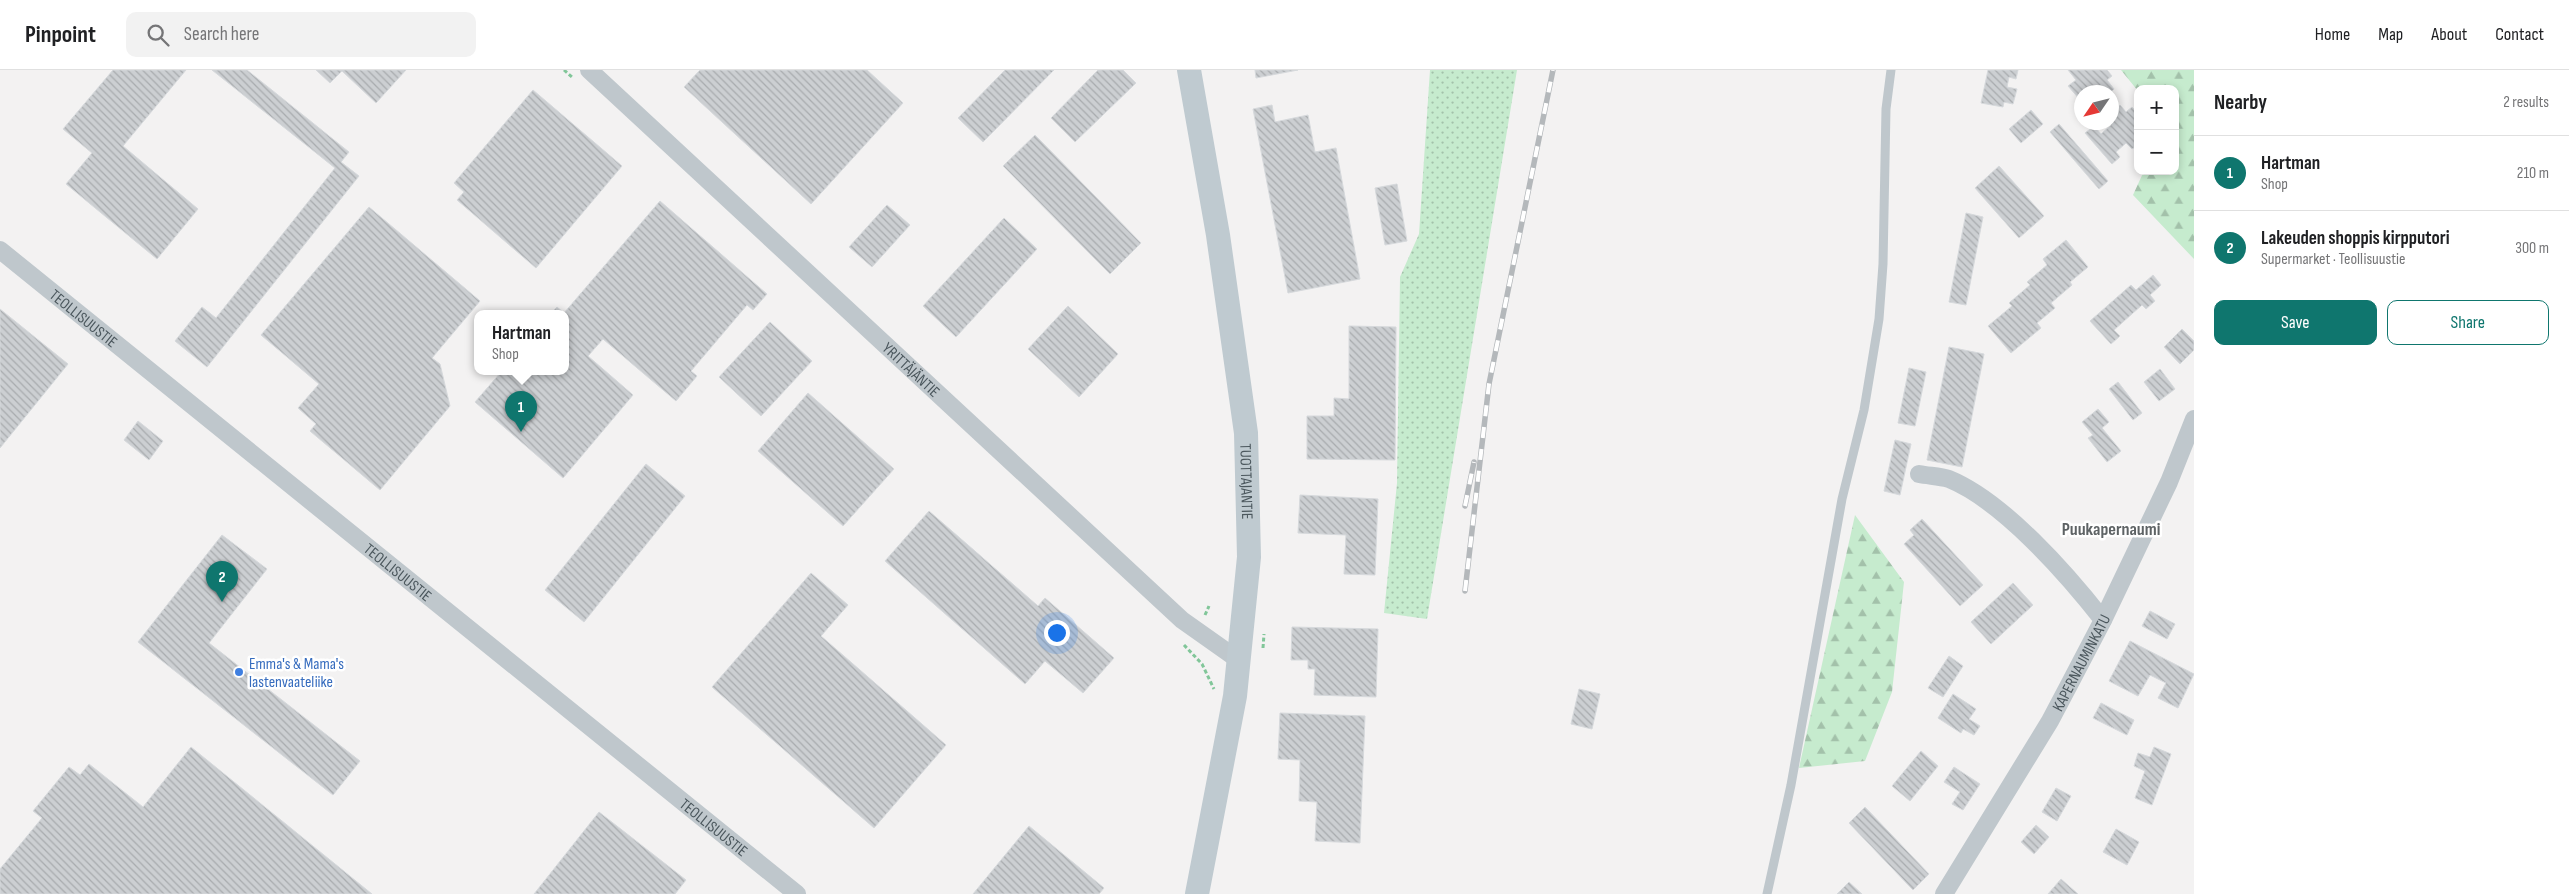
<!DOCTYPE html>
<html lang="en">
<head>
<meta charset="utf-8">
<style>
	:root { --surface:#fff; --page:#f2f2f2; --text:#202124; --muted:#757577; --line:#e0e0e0; --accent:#0f766e }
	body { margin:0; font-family:"Sofia Sans Condensed",sans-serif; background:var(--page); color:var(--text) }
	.controls { position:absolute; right:15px; top:15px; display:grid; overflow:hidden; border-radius:10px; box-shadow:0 2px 8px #0003 }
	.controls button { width:45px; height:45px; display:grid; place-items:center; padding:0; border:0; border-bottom:1px solid var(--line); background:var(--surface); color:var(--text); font:25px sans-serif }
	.compass { position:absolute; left:2074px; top:15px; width:45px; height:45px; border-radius:50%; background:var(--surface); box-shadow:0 2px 8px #0003; rotate:235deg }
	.you { position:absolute; left:1056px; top:562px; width:18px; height:18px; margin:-12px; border:4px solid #fff; border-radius:50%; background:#1a73e8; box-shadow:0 0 0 8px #1a73e833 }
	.badge { display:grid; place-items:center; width:32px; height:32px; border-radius:50%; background:var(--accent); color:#fff; font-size:16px; font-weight:700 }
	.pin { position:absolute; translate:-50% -41px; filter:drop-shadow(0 1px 2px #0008) }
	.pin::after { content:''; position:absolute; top:26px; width:18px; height:15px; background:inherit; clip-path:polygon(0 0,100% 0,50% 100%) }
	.popup { position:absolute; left:474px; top:240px; width:95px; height:65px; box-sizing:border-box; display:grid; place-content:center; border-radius:10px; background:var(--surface); filter:drop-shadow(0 1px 4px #0005); font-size:16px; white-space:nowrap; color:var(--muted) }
	.popup b { font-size:19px; color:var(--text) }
	.popup::after { content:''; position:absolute; left:50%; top:100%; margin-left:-10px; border:10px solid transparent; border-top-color:var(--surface) }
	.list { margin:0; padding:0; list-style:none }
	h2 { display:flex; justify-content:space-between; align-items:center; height:65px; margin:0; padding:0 20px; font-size:21px }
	h2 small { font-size:16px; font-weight:400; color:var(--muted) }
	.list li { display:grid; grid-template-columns:32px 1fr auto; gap:15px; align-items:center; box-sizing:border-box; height:75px; padding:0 20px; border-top:1px solid var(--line) }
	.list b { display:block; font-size:19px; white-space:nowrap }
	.list p { margin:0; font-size:16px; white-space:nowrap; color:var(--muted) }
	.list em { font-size:16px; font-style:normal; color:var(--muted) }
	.actions { display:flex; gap:10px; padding:15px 20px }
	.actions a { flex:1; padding:11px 0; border:1px solid var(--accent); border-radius:10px; text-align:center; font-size:18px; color:var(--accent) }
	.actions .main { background:var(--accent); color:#fff }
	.icon { flex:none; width:28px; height:28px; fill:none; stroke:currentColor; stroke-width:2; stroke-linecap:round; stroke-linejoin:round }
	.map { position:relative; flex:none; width:2194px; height:824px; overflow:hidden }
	header { display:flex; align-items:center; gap:30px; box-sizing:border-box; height:70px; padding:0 25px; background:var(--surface); border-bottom:1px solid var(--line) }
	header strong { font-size:24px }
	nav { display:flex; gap:28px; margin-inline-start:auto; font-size:18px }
	.search { width:350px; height:45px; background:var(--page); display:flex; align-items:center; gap:12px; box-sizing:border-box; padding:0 18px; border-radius:10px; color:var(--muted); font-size:19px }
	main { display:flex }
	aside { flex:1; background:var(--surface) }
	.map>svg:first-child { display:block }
	.grass { fill:url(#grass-dots) }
	.forest { fill:url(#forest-firs) }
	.building { fill:url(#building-back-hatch); stroke:#d6d9dc }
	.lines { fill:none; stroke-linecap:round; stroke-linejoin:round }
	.path { stroke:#81c699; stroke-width:3; stroke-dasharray:4 2.5; stroke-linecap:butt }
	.lane { stroke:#bfc7cc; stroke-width:9 }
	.street { stroke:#bfc7cc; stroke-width:18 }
	.secondary { stroke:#bfcad0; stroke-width:24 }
	.rail-casing { stroke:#b4b8bb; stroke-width:5.5 }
	.rail { stroke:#fff; stroke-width:4; stroke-dasharray:11; stroke-linecap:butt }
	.shop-dot { fill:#3f7fe0; stroke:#fff; stroke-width:2 }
	.labels { text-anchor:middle; stroke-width:5; stroke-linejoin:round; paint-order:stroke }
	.street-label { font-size:16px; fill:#4b575d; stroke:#fff }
	.shop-label { font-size:16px; fill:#366cbe; stroke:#fff; text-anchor:start }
	.neighbourhood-label { font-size:18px; font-weight:bold; fill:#5e6365; stroke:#fff }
</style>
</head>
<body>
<header>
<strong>Pinpoint</strong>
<div class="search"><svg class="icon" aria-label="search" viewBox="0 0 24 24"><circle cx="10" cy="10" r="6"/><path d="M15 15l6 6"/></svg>Search here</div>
<nav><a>Home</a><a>Map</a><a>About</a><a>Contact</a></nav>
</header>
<main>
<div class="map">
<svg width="2194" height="824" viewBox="0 0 2194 824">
	<defs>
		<pattern id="grass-dots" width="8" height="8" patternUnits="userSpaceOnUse" patternTransform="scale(1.25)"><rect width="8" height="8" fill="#c6ebce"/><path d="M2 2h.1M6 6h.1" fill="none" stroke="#a3c1aa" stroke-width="1.8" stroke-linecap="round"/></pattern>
		<pattern id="forest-firs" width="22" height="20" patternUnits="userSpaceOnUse" patternTransform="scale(1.25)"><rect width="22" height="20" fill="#c6ebce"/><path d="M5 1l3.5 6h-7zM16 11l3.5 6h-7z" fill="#a3c1aa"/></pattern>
		<pattern id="building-back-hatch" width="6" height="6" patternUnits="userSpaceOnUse" patternTransform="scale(1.25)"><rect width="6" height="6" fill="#cccfd2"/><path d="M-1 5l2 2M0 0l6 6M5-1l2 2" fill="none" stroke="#a8abae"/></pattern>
	</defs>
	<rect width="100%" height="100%" fill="#f3f2f2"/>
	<!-- grass -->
	<path class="grass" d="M1430,0H1517L1427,549L1384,543L1397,413L1400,207L1419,164Z"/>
	<!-- forest -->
	<path class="forest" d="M2121,0H2194V189L2133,125L2144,101H2175V19H2138V21Z
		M1855,445L1904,512L1892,622L1865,691L1799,698Z"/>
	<!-- building -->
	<path class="building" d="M113,0H186L123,76L198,139L157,189L66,114L92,83L63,59Z
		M212,0H247L349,82L341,92L359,106L207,297L175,271L202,237L216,248L335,98Z
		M316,0H406L376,33L342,1L330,13Z
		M700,0H867L903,33L811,134L684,17Z
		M1005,0H1054L983,72L958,48Z
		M1098,0H1123L1136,13L1075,72L1051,48Z
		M1255,0H1298L1256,8Z
		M1988,0H2018L2016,9L2009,7L2007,17L2017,19L2013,34L2004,32L2003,37L1981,33Z
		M2068,0H2107L2112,6L2107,10L2114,19L2111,22H2082L2081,31L2068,16L2076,10Z
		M533,20L622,96L536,198L457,130L464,122L454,113Z
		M1272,35L1275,52L1308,45L1315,82L1336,78L1360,209L1288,223L1253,39Z
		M2120,35L2126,42L2132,37L2138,44V75L2132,79L2126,73L2116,82L2120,87L2112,94L2085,63L2094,56L2101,64L2111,55L2109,52H2112V43Z
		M2031,40L2043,54L2021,73L2009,59Z
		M2059,54L2108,111L2099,119L2050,62Z
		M1035,65L1141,173L1110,204L1003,96Z
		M1999,96L2044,146L2019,168L1975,118Z
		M1397,114L1407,171L1385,175L1375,118Z
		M660,131L767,224L753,240L747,235L691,301L697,306L676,331L603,269L588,286L633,325L563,408L475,332L502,301H565V243H551L557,237L564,243Z
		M887,135L910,155L872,197L849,177Z
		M369,137L480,231L432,288L440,294L450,336L380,420L310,361L316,354L298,338L319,314L261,265Z
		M1966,143L1983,147L1966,235L1949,232Z
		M1004,148L1037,179L956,267L923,236Z
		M2066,170L2088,197L2070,212L2072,215L2051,233L2055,238L2037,253L2041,258L2011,283L1988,256L2012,236L2009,233L2030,215L2027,212L2047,195L2043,189Z
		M2153,205L2161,215L2150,225L2155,231L2146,239L2142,235L2114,260L2120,266L2111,274L2090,251L2131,215L2136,220Z
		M1068,236L1118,284L1079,327L1028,279Z
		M0,239L68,294L0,378Z
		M770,252L812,291L761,346L719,307Z
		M1349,256L1396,257L1395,390L1307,389V346H1334V328L1349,329Z
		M2182,259L2194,271V280L2180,294L2164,277Z
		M1949,277L1984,284L1962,397L1927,390Z
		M1909,298L1926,302L1915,356L1898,353Z
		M2160,299L2175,319L2159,331L2144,312Z
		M2118,312L2142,343L2133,350L2109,319Z
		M808,323L894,399L843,456L758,381Z
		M2098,339L2109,352L2102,358L2121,381L2107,392L2088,368L2093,365L2082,352Z
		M138,351L163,371L149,390L124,370Z
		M1895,370L1911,374L1900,425L1884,421Z
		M646,394L685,426L584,552L545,520Z
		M1300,425L1378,429L1375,505L1344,504L1346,465L1298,463Z
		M929,441L1038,536L1045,528L1114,588L1083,623L1045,591L1025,614L885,491Z
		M1922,449L1983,515L1960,536L1904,474L1914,465L1910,460Z
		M222,465L267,499L209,573L360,691L333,725L138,572Z
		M811,503L848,535L821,566L946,675L874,758L712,617Z
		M2013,513L2033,535L1991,574L1971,552Z
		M2150,541L2175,554L2167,569L2142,556Z
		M1292,557L1378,559L1376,627L1314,625L1315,599H1308V590H1291Z
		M2130,571L2194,604L2178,638L2158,628L2166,613L2150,605L2138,626L2109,611Z
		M1949,586L1963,596L1943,627L1928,618Z
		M1579,619L1600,624L1592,659L1571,654Z
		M1953,624L1976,639L1969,649L1980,656L1974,665L1963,659L1961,663L1938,648Z
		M2101,633L2134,650L2127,665L2093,648Z
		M1280,643L1365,646L1360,773L1315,771L1317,732L1299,731L1300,690L1278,689Z
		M191,677L372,824H0V799L42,748L33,741L69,697L80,705L89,694L143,737Z
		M2154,677L2171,684L2152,735L2135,728L2145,701L2134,696L2138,683L2150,687Z
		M1921,681L1938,696L1910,731L1892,716Z
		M1954,697L1980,714L1963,740L1952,734L1960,722L1944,712Z
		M2056,718L2071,726L2057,751L2042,742Z
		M1865,737L1929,804L1913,820L1849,753Z
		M599,742L686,810L675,824H534Z
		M2036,755L2049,767L2034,784L2021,772Z
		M1029,756L1104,818L1099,824H973Z
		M2116,759L2139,772L2127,795L2103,782Z
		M2061,809L2078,824H2048Z
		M1849,812L1862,824H1837Z"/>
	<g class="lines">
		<!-- path -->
		<path class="path" d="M564,0L573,8
			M1205,545L1209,536
			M1184,575L1202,594L1214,619
			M1263,578L1264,564"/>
		<!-- lane -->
		<path class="lane" d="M1767,824L1791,715L1842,429L1864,340L1879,249L1883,194L1886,39L1891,0"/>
		<!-- street -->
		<g class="street">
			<path id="s1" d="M589,0L1182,550L1240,591"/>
			<path id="s2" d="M0,180L797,824"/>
			<path d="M1919,404C1929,406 1940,406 1949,409C2003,431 2067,504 2103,550"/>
			<path id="s3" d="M1944,824L2050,651L2069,615L2103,550L2169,412L2194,349"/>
		</g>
		<!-- secondary -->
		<path class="secondary" id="s4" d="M1189,0L1218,165L1246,363L1249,487L1235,626L1197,824"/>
		<defs>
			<path id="rail" d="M1465,436L1474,392
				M1465,521L1489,314L1553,0"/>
		</defs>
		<!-- rail casing -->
		<use href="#rail" class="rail-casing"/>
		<!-- rail -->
		<use href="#rail" class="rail"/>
	</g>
	<!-- markers -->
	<circle class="shop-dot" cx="239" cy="602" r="5"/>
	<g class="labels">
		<!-- street labels -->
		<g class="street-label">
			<text dy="6" stroke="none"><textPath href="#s2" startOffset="108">TEOLLISUUSTIE</textPath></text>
			<text dy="6" stroke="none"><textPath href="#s1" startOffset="440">YRITTÄJÄNTIE</textPath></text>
			<text dy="6" stroke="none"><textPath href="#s4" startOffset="416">TUOTTAJANTIE</textPath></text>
			<text dy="6" stroke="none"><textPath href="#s2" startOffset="512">TEOLLISUUSTIE</textPath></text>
			<text dy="6" stroke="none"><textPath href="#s3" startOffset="269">KAPERNAUMINKATU</textPath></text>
			<text dy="6" stroke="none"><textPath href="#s2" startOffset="918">TEOLLISUUSTIE</textPath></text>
		</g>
		<!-- shop labels -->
		<g class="shop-label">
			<text x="249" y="599">Emma's &amp; Mama's<tspan x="249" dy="18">lastenvaateliike</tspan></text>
		</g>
		<!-- neighbourhood labels -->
		<g class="neighbourhood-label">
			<text x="2111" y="465">Puukapernaumi</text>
		</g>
	</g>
</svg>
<div class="controls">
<button>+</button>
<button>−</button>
</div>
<svg class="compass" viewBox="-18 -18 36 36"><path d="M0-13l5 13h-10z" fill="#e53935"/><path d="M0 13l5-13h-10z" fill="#757577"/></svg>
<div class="you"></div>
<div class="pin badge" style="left:521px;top:362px">1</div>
<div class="popup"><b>Hartman</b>Shop</div>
<div class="pin badge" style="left:222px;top:532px">2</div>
</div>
<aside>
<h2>Nearby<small>2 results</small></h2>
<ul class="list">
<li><span class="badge">1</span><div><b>Hartman</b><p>Shop</p></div><em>210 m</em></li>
<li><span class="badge">2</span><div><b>Lakeuden shoppis kirpputori</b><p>Supermarket · Teollisuustie</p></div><em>300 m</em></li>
</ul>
<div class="actions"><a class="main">Save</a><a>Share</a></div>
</aside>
</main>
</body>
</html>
